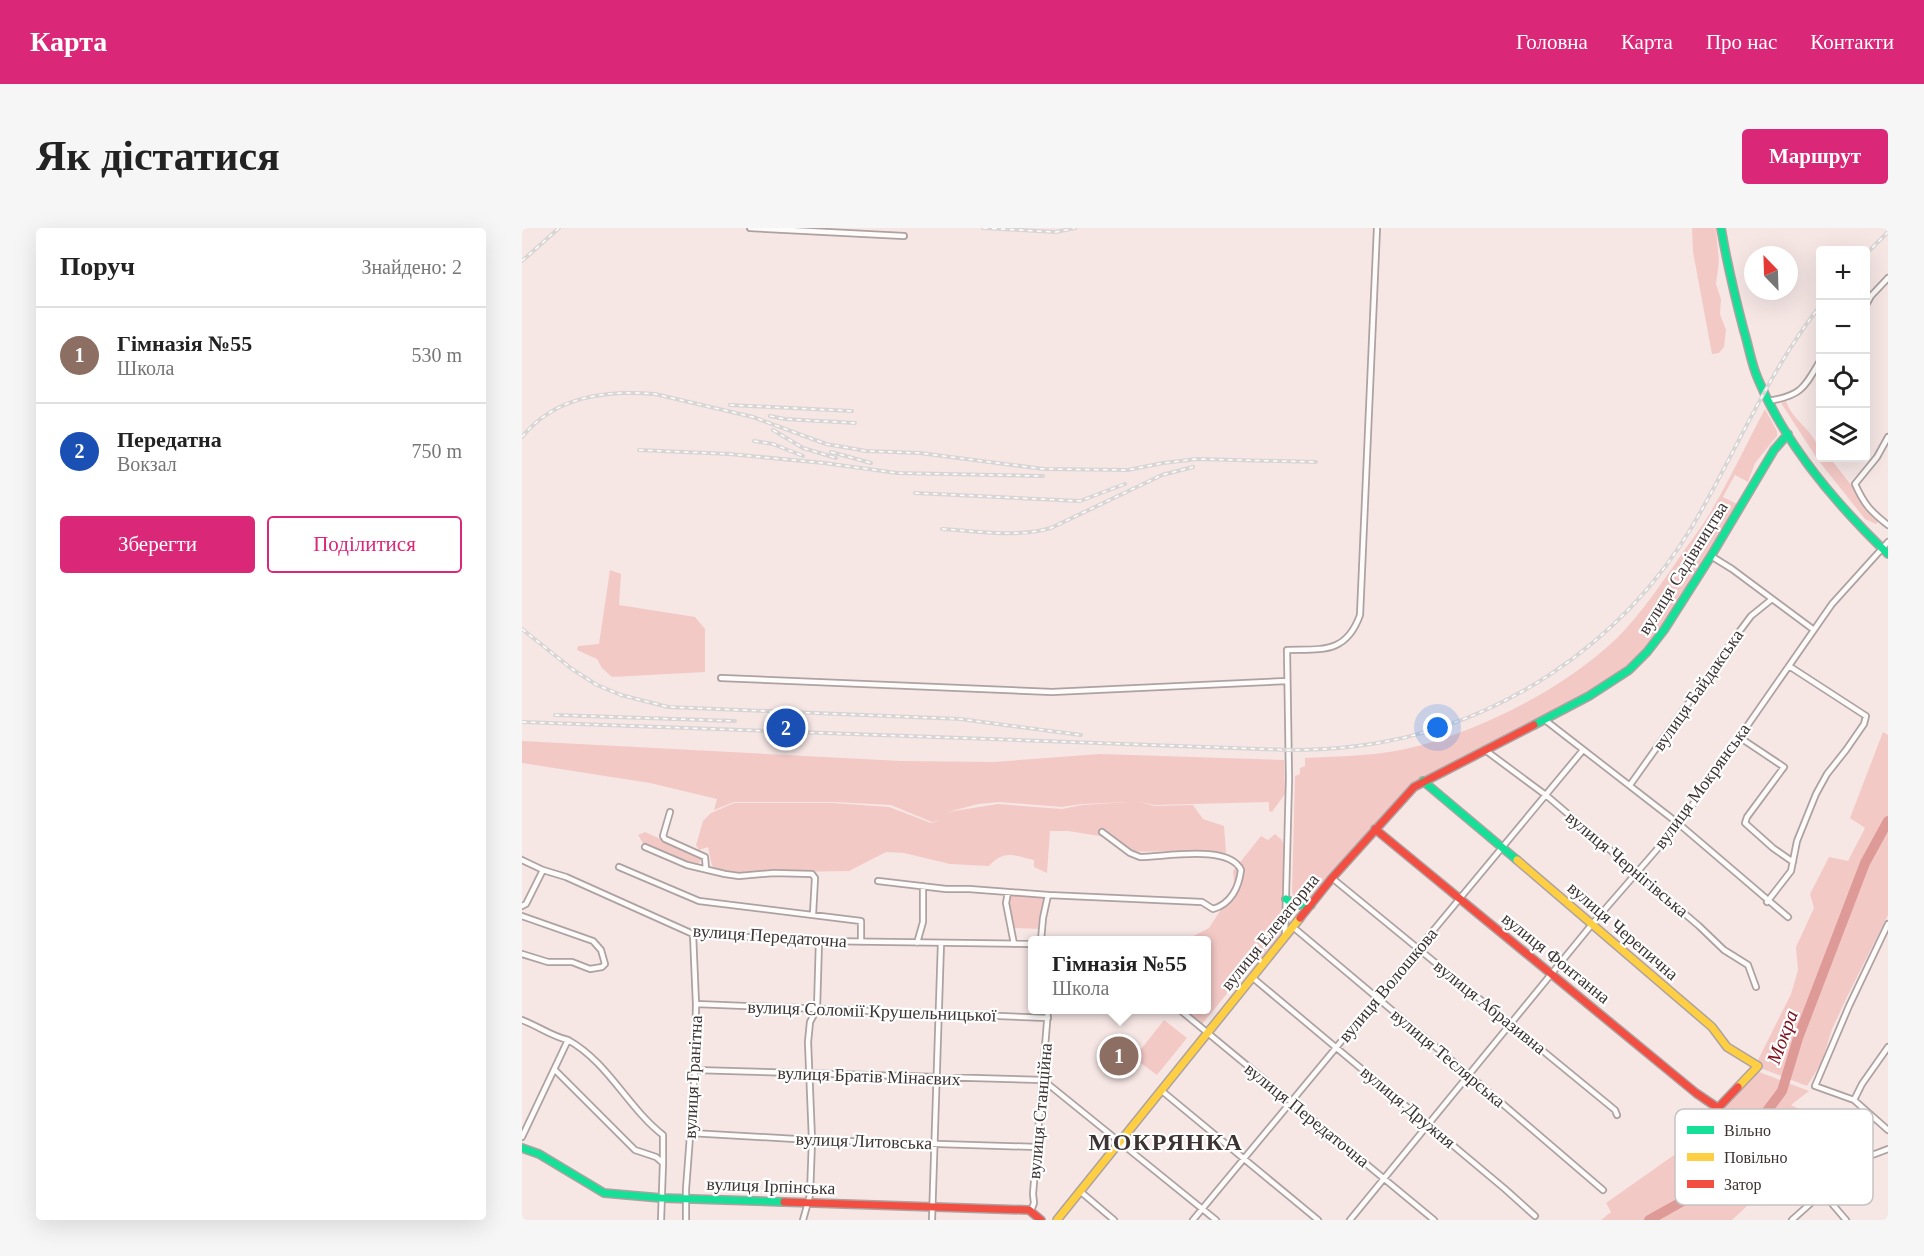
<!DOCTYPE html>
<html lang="uk">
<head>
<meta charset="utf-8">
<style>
	:root { --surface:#fff; --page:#f6f6f6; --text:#222; --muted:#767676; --line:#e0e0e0; --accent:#db2777 }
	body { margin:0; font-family:"Times New Roman",serif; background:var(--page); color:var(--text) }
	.controls { position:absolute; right:18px; top:18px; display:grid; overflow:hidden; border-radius:6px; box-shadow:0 6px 24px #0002 }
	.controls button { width:54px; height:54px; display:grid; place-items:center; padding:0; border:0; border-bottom:2px solid var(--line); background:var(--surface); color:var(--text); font:30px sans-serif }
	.compass { position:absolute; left:1222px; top:18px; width:54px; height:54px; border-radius:50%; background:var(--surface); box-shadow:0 6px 24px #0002; rotate:337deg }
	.you { position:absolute; left:916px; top:500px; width:21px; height:21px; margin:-15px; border:4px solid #fff; border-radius:50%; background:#1a73e8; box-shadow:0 0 0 9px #1a73e833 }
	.badge { display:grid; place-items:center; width:39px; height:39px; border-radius:50%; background:var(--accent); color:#fff; font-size:20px; font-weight:700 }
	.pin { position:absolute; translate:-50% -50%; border:3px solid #fff; box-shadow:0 2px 6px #0006 }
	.popup { position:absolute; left:506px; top:708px; width:183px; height:78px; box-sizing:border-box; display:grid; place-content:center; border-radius:6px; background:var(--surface); filter:drop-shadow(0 2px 4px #0005); font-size:20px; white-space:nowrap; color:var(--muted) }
	.popup b { font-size:22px; color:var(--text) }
	.popup::after { content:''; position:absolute; left:50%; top:100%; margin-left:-12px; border:12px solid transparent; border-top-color:var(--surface) }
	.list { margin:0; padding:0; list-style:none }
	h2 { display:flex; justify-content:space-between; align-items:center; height:78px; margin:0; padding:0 24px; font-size:26px }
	h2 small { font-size:20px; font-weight:400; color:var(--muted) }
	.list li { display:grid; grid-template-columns:39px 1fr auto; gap:18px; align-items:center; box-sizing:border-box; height:96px; padding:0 24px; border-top:2px solid var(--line) }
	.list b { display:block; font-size:22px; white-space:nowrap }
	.list p { margin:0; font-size:20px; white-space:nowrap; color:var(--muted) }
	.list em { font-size:20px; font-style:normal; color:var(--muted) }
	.actions { display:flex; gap:12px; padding:18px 24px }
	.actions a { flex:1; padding:14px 0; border:2px solid var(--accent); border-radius:6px; text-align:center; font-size:21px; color:var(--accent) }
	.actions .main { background:var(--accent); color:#fff }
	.icon { flex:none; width:33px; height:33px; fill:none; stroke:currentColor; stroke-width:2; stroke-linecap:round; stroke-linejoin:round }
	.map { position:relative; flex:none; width:1366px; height:992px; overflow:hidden; border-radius:6px }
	header { display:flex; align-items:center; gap:36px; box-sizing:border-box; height:84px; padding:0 30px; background:var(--accent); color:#fff }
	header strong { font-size:28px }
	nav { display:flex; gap:33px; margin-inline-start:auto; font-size:21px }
	.intro { display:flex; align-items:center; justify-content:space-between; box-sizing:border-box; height:144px; padding:0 36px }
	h1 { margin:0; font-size:42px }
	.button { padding:15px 27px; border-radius:6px; background:var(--accent); color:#fff; font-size:21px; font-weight:700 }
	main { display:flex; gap:36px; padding:0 36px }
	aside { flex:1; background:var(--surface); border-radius:6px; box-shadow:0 6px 24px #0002 }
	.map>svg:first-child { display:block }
	.green { fill:#f3c9c6; fill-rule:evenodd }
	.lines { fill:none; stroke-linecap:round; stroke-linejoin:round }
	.river { stroke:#dd9a97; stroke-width:10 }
	.street-casing { stroke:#ada2a1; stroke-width:8 }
	.fast-casing { stroke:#ada2a1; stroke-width:10 }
	.slow-casing { stroke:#ada2a1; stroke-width:10 }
	.jam-casing { stroke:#ada2a1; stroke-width:10 }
	.street { stroke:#fefbfb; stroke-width:4.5 }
	.fast { stroke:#16e098; stroke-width:7 }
	.slow { stroke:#ffcf43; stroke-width:7 }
	.jam { stroke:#f24e42; stroke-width:7 }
	.rail-casing { stroke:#d9d5d5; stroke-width:4 }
	.rail { stroke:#fff; stroke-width:1.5; stroke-dasharray:4.5; stroke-linecap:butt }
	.labels { text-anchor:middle; stroke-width:4.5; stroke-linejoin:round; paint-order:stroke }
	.street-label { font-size:18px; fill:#3e3333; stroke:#fff }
	.water-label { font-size:20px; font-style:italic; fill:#7e111c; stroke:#fff }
	.district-label { font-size:24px; font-weight:bold; letter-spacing:1.5px; fill:#3e3333; stroke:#fff }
	.key { fill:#fff; stroke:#c5c2c2; stroke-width:1.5 }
	.key-label { font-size:16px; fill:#3e3333 }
</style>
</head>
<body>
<header>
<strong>Карта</strong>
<nav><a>Головна</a><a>Карта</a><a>Про нас</a><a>Контакти</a></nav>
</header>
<div class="intro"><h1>Як дістатися</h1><a class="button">Маршрут</a></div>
<main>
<aside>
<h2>Поруч<small>Знайдено: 2</small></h2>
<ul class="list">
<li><span class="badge" style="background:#8d6e63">1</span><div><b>Гімназія №55</b><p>Школа</p></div><em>530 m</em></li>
<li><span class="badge" style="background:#1a4fb4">2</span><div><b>Передатна</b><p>Вокзал</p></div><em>750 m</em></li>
</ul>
<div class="actions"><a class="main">Зберегти</a><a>Поділитися</a></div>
</aside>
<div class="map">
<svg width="1366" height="992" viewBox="0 0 1366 992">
	<rect width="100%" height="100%" fill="#f6e7e5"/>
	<!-- green -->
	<path class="green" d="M1170,0H1194V2L1197,33L1194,56L1199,71L1198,86L1204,102L1202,119L1197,125L1190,126L1171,24Z
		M1262,172L1264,173C1271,195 1298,205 1298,230H1308L1347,280L1358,292L1354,296L1343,291L1296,232L1259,175Z
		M1243,181L1255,203V208L1233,235L1226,254L1213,247L1201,269L1215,276L1213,282L1134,408L1104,439L1061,469L894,555L814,639L788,672L782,675L773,673L770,664L773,548L778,546V540L783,538V530C821,528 860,528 896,518C964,500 1044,459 1095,410C1119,386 1139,356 1159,327C1170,311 1183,295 1192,278C1210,247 1226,213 1243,181Z
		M88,342L99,346L97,377L173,389L183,401V444L90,449L80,440L75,431L55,422L56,418L77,416Z
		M1361,504L1366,507V687L1325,769L1310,801L1300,834L1285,858L1233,838L1269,766L1276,742L1274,719L1292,680L1288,666L1307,629L1326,633L1343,600L1328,590Z
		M0,513L379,533L471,534L578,526L762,532L763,566L750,584L747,583V574L633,577L618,574L633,578L671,577L681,591L702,598L704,625C669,618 634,627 598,622L594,615L584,609L546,603H528L525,645L512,639V632C492,628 483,621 467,638L428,636L382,625L364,624L327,643L209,645L198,642L190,638L186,619L177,622L174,617L181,593L189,585L212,575H311L367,579L409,595L417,593L410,594L369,577L312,574H212L192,582L195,571L128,555L0,535ZM477,574L540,579L560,576L608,574L560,577L540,581L476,576L426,584L456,576Z
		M123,604L172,626L179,632L177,635L164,634L121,615L116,607Z
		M753,606L760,612L763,620L760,707L741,730L725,732L718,741L722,745L680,796L663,782H684V712H664L687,700L698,683L713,669L711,643L739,608L746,612Z
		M491,666L521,668L523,670L518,701L492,700L487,673V669Z
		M642,792L665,810L635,847L612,830Z
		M1237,844L1287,863L1269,877L1283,884V887L1291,897L1294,905L1257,948L1210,992H1079L1089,984L1084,975L1172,913L1205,871L1225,851Z"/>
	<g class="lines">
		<!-- river -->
		<path class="river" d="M1127,992L1170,968L1193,952L1260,863L1276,810L1343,635L1366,593"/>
		<defs>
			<path id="street" d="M228,0L382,8
				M1344,77L1349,68L1366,50
				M1246,173C1279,168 1282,160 1298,133
				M1366,209L1355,229L1333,256C1342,276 1348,283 1366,297
				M1189,328L1210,341L1292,402
				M199,450L530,464L765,453
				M1023,492L1157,596L1266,689
				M1217,509L1262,539L1225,589L1223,595L1251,620L1271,634
				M963,522L1025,568L1177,698L1202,722L1226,737L1234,759
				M1108,557L1217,404L1229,388L1250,371
				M148,584L141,608L143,611L183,629L184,641
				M123,619L165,637L203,646L217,648L252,645L290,646L293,650L291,686
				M0,632L21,642L44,649L171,706L297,713L510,716
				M97,639L177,673L339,693V714
				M810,650L1093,882L1095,887
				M356,653L424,661H447L526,667L680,674L691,681C709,676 717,659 719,642C707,616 643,629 618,629L608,625L580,604
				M486,664L484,675L492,716
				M1245,674L1269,643L1275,613L1294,566L1305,546L1324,522L1342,496L1344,488L1267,438
				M0,678L4,676L21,642
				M0,688L71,713L79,722L83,736L80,739L68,741L50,734H26L0,726
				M1366,696L1327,778L1293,858L1332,872L1366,902
				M771,699L947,847L1081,962
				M763,707L767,551L765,422C800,421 824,426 838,387L855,0
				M519,712L521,690L526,667
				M395,715L401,694V658
				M731,750L983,961L1013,988
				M174,776L526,790
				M658,782L912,992
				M0,792C16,798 29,808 46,812
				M173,842L521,852L694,992
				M640,863L796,992
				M1332,872L1340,856L1366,819
				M169,905L290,912L515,919
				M0,909L46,812C86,834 106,880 141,907V935L134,929L113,922L33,842
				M559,964L592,992
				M1300,964L1324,992
				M509,983L512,975L511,966L526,782
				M139,992L141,935
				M164,992V961L173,842L174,776L171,706
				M281,992L288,967L290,912L286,814L288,794L295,781L297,713
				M410,992L419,715
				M671,992L1061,522
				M828,992L1071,695L1157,596L1310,376L1366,314
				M1270,992L1337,932L1366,921"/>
			<path id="fast" d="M1199,0C1205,35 1213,69 1222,103C1227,119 1229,135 1236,151C1264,218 1314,276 1366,326
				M1012,497L1067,468L1107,442L1125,424L1142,402L1189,328L1252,222L1266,206
				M901,553L995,632
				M764,671L773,677H789
				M0,920L17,926L82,965L139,970L262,974"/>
			<path id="slow" d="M995,632L1190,799L1205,819L1236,838L1216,859
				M535,992L778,690"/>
			<path id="jam" d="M853,601L1174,865L1196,880L1216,859
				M778,690L810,650L892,559L1012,497
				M262,974L507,982L519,992"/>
		</defs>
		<!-- street casing -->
		<use href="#street" class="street-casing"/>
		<!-- fast casing -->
		<use href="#fast" class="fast-casing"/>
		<!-- slow casing -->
		<use href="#slow" class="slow-casing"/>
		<!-- jam casing -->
		<use href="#jam" class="jam-casing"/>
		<!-- street -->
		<use href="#street" class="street"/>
		<!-- fast -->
		<use href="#fast" class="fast"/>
		<!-- slow -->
		<use href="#slow" class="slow"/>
		<!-- jam -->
		<use href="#jam" class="jam"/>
		<defs>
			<path id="rail" d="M461,0L534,4L553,0
				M1344,26L1366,4
				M0,33L37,0
				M208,177L330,183
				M248,188L263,191L333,195
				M251,202L281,220L314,230
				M0,209C33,168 84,162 133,166L231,189L304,216L344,223L398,225L522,241L606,242L641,235L675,231L794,234
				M232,213L251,216L281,228
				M117,222L207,226L302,235L375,245L521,248
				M309,224L349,235
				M393,265L558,273L603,256
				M420,301C457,303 494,310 529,300L640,247L671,239
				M0,401L50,441L75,457L99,467L146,479L438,491L559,507
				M33,487L213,493
				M0,494L767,522C789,522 812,521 835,518C974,501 1100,417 1171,297C1214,224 1246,144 1298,78"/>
		</defs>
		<!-- rail casing -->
		<use href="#rail" class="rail-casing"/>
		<!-- rail -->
		<use href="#rail" class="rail"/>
	</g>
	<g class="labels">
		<!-- street labels -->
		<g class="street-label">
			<text transform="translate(1161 340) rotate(-58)" y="6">вулиця Садівництва</text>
			<text transform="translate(1176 462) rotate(-55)" y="6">вулиця Байдакська</text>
			<text transform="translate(1180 558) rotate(-54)" y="6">вулиця Мокрянська</text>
			<text transform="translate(1105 636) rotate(40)" y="6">вулиця Чернігівська</text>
			<text transform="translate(1101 703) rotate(41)" y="6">вулиця Черепична</text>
			<text transform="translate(748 704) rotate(-51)" y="6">вулиця Елеваторна</text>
			<text transform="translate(248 708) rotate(4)" y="6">вулиця Передаточна</text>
			<text transform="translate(1034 730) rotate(39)" y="6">вулиця Фонтанна</text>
			<text transform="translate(866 757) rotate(-50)" y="6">вулиця Волошкова</text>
			<text transform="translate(968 779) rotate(39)" y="6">вулиця Абразивна</text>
			<text transform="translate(350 783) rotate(2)" y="6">вулиця Соломії Крушельницької</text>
			<text transform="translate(926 830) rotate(40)" y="6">вулиця Теслярська</text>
			<text transform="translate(347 848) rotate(2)" y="6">вулиця Братів Мінаєвих</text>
			<text transform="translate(171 849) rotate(-87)" y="6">вулиця Гранітна</text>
			<text transform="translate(886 879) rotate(40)" y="6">вулиця Дружня</text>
			<text transform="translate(518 883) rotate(-85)" y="6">вулиця Станційна</text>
			<text transform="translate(785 887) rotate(39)" y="6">вулиця Передаточна</text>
			<text transform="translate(342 913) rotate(2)" y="6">вулиця Литовська</text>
			<text transform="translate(249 958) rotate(2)" y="6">вулиця Ірпінська</text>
		</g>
		<!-- water labels -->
		<g class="water-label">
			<text transform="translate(1260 809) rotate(-70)" y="7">Мокра</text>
		</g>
		<!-- district labels -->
		<g class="district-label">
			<text x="644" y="922">МОКРЯНКА</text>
		</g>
	</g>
	<!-- legend -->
	<rect x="1153" y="881" width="198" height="96" rx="9" class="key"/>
	<rect x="1165" y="898" width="27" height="8" fill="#16e098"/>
	<rect x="1165" y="925" width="27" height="8" fill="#ffcf43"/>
	<rect x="1165" y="952" width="27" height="8" fill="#f24e42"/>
	<g class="key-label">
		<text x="1202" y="908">Вільно</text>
		<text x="1202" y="935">Повільно</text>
		<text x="1202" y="962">Затор</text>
	</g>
</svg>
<div class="controls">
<button>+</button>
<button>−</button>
<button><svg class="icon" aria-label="locate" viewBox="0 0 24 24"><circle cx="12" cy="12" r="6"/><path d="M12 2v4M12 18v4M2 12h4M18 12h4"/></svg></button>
<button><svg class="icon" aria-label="layers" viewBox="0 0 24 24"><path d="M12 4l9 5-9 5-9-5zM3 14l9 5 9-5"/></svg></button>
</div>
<svg class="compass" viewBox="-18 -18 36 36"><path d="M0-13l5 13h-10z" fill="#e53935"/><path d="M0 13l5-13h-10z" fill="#767676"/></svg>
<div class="you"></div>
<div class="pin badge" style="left:597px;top:828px;background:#8d6e63">1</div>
<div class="popup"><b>Гімназія №55</b>Школа</div>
<div class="pin badge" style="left:264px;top:500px;background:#1a4fb4">2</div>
</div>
</main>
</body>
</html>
